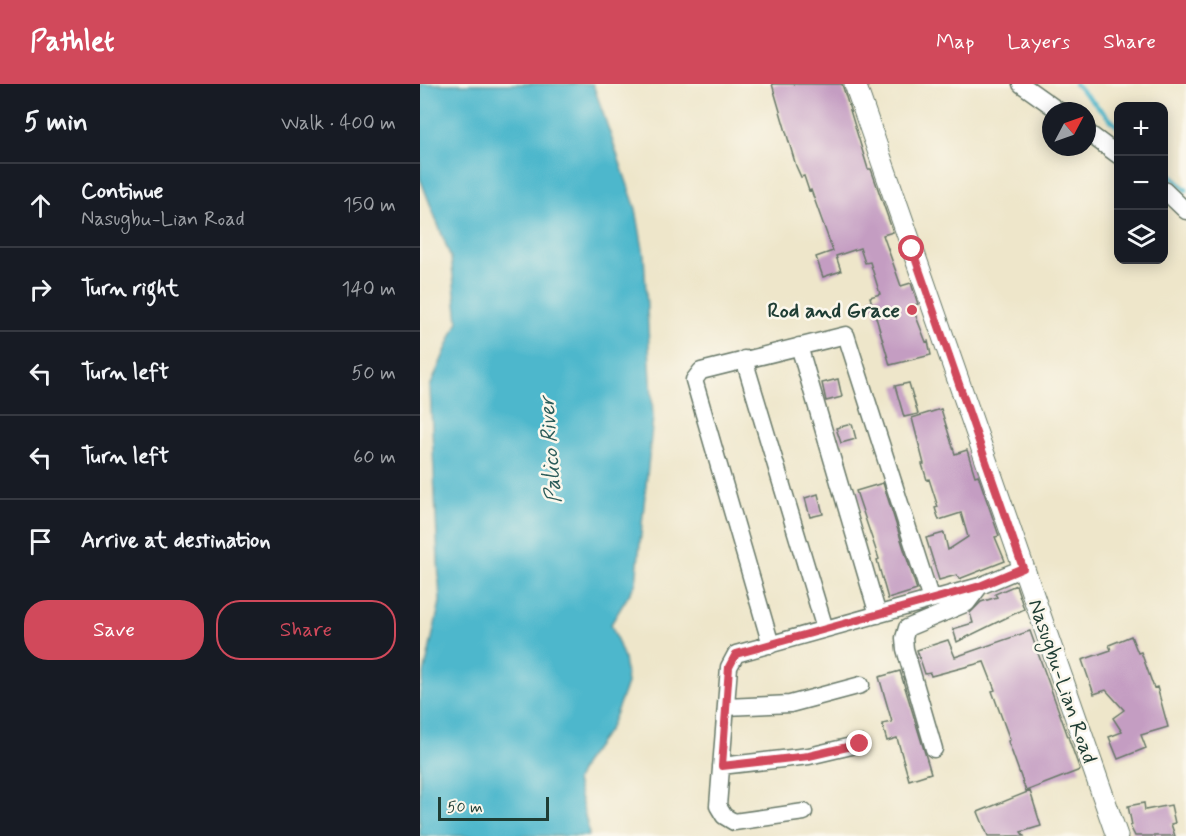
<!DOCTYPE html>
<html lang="en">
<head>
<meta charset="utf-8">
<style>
	:root { --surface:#171b24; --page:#20242c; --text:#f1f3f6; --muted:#9ea1a6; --line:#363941; --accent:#d1495b }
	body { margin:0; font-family:Mynerve,sans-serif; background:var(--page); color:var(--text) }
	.controls { position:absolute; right:18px; top:18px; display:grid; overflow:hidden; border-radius:12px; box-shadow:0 3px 15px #0003 }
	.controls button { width:54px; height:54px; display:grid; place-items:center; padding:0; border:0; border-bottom:2px solid var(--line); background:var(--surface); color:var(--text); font:30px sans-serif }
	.compass { position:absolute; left:622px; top:18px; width:54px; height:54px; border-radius:50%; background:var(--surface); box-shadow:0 3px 15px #0003; rotate:49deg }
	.scale { position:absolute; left:18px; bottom:15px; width:111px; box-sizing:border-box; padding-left:6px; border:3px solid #1f3d34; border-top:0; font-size:16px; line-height:21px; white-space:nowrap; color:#1f3d34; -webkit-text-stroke:4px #fbf7ec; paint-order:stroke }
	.stop { position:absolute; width:18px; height:18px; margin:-14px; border:4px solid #d1495b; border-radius:50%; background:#fff }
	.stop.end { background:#d1495b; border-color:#fff; box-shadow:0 2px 6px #0008 }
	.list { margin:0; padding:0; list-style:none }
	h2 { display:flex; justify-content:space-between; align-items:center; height:78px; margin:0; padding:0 24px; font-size:26px }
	h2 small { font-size:20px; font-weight:400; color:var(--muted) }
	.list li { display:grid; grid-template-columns:39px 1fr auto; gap:18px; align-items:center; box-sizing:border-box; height:84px; padding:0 24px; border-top:2px solid var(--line) }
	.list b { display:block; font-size:22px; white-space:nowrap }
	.list p { margin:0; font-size:20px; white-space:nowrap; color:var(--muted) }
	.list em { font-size:20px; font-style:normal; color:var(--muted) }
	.actions { display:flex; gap:12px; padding:18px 24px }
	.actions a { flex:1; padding:14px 0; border:2px solid var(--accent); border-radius:24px; text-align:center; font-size:21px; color:var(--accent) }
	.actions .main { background:var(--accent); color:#fff }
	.icon { flex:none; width:33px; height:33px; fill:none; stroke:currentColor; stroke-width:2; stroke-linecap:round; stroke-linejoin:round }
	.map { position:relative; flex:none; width:766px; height:752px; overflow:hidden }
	header { display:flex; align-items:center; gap:36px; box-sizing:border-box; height:84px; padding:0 30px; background:var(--accent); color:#fff }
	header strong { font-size:28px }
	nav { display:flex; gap:33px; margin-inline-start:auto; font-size:21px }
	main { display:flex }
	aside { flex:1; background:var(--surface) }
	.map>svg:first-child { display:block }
	.water { fill:#4eb7cc; stroke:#367a80; stroke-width:1.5 }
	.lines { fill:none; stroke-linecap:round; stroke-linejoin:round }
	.stream { stroke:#4eb7cc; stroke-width:4.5 }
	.building { fill:#c49dc2 }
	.minor-casing { stroke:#677868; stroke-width:19 }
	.major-casing { stroke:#677868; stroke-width:23 }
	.minor { stroke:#fff; stroke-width:16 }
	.major { stroke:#fff; stroke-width:21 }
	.route { stroke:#d1495b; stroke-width:8 }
	.poi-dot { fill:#d1495b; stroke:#fbf7ec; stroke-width:2 }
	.labels { text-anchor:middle; stroke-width:5; stroke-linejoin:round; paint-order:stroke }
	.poi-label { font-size:21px; font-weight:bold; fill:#1f3d34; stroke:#fbf7ec; text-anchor:end }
	.street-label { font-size:21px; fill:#1f3d34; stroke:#fbf7ec }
	.water-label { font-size:22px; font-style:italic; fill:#2b5c5a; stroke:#fbf7ec }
</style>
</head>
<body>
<header>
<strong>Pathlet</strong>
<nav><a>Map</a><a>Layers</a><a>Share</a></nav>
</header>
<main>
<aside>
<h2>5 min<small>Walk · 400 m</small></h2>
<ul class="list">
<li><svg class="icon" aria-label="ahead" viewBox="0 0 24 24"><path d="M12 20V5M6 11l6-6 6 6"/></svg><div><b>Continue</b><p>Nasugbu-Lian Road</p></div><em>150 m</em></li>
<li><svg class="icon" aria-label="right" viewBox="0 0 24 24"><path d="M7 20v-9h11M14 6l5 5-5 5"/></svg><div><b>Turn right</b></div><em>140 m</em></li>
<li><svg class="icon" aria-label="left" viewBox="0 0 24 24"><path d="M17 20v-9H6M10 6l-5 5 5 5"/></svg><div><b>Turn left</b></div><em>50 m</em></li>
<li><svg class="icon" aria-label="left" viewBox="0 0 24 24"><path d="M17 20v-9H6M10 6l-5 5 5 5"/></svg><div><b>Turn left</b></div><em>60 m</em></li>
<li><svg class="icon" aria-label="arrive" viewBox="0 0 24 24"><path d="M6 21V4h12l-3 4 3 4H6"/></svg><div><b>Arrive at destination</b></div></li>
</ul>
<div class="actions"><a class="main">Save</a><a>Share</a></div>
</aside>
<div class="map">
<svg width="766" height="752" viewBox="0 0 766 752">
	<rect width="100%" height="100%" fill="#fbf7ec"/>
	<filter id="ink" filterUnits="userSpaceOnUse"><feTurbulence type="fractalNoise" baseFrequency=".0167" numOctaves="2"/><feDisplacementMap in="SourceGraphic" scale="12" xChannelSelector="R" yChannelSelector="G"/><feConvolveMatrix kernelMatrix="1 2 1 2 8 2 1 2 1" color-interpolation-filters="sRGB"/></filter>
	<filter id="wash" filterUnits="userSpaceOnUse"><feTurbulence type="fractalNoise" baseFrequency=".008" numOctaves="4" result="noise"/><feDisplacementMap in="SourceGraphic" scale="24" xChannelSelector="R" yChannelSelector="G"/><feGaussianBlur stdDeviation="1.35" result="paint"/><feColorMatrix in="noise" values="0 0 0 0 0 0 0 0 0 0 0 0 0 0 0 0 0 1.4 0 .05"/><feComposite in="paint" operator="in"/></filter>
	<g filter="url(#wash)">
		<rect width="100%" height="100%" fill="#eee6ca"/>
		<!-- water -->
		<path class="water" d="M0,0H173L216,125L224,171L233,333L216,499L191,540L204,574L207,600L190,644L163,681L156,697L168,743L169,752H0V608L20,518L10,303L38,237L31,174L0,94Z"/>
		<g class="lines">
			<!-- stream -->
			<path class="stream" d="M655,0L698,43
				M744,85L766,106"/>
		</g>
		<g id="blocks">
			<!-- building -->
			<path class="building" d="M352,0H422L448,85H451L473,148L463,151L481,202L491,199L498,220L492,222L506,258L508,257L511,271L470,281L450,213L460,210L450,178L445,179L440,164L416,172L421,187L403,193L396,173L413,167L391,106L389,107L384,92L381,93L376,82Z
				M418,295L422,313L406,317L402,299Z
				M489,299L498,330L484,333L475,302Z
				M521,325L535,370L547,366L555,392L558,391L579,452L575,453L585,477L539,495L537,491L519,496L506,454L524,449L528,466L548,453L541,429L519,436L515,424L518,423L509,395L507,396L502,380H504L492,334Z
				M432,340L436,355L421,359L416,344Z
				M463,399L497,506L468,515L457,476L459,475L436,407Z
				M398,410L403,430L390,433L385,414Z
				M596,501L604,525L537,558L533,545L553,539L550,529L561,518L577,513L575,510Z
				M610,547L660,686L606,707L588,657L590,656L572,607L575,606L564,578L511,592L510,589L505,590L497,566L528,556L535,573Z
				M711,552L718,569L721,568L734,604L737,603L748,643L721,651L726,664L698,675L689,653L702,648L693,634L704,626L686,606L674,610L662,576L691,566L689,561Z
				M480,587L511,689L489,696L477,654L467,657L462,640L472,638L459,593Z
				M610,707L621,742L601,748L604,752H568L558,728Z
				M724,719L725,726L751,721L755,739L751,740L755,752H715L710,742L712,741L708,722Z"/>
		</g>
	</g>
	<g filter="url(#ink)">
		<use href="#blocks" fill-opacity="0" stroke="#677868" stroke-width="1.5"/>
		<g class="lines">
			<defs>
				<path id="minor" d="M601,0L639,27
					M667,48L698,71
					M744,106L766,127
					M379,262L458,531
					M324,275L405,545
					M351,561L274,296L281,287L426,251L511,516
					M306,623L370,620L441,601
					M514,665L485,565L484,554L487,544L547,519L560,502
					M301,682L389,672L440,660
					M384,728L314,738L304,732L298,722L309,583L316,570L560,502L603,484"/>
				<path id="major" d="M435,0L697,752"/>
			</defs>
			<!-- minor casing -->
			<use href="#minor" class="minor-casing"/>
			<!-- major casing -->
			<use href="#major" class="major-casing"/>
			<!-- minor -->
			<use href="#minor" class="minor"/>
			<!-- major -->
			<use href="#major" class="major"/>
		</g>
	</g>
	<g class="lines" filter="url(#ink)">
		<!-- route -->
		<path class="route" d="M440,660L389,672L302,682L309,583L316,570L560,502L603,484L492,165"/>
	</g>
	<!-- markers -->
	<circle class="poi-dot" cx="492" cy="226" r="6"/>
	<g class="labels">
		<!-- poi labels -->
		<g class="poi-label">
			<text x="480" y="233">Rod and Grace</text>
		</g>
		<!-- street labels -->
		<g class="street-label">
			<text transform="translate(643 597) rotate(71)" y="7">Nasugbu-Lian Road</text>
		</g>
		<!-- water labels -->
		<g class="water-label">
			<text transform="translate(129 366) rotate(-94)" y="8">Palico River</text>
		</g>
	</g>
</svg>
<div class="controls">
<button>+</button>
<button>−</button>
<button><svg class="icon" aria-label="layers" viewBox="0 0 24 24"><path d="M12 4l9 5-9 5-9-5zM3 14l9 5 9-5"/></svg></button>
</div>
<svg class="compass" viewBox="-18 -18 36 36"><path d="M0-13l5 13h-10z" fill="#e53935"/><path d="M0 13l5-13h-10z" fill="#9ea1a6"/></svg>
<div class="scale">50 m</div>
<div class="stop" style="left:492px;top:165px"></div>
<div class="stop end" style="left:440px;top:660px"></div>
</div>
</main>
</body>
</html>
